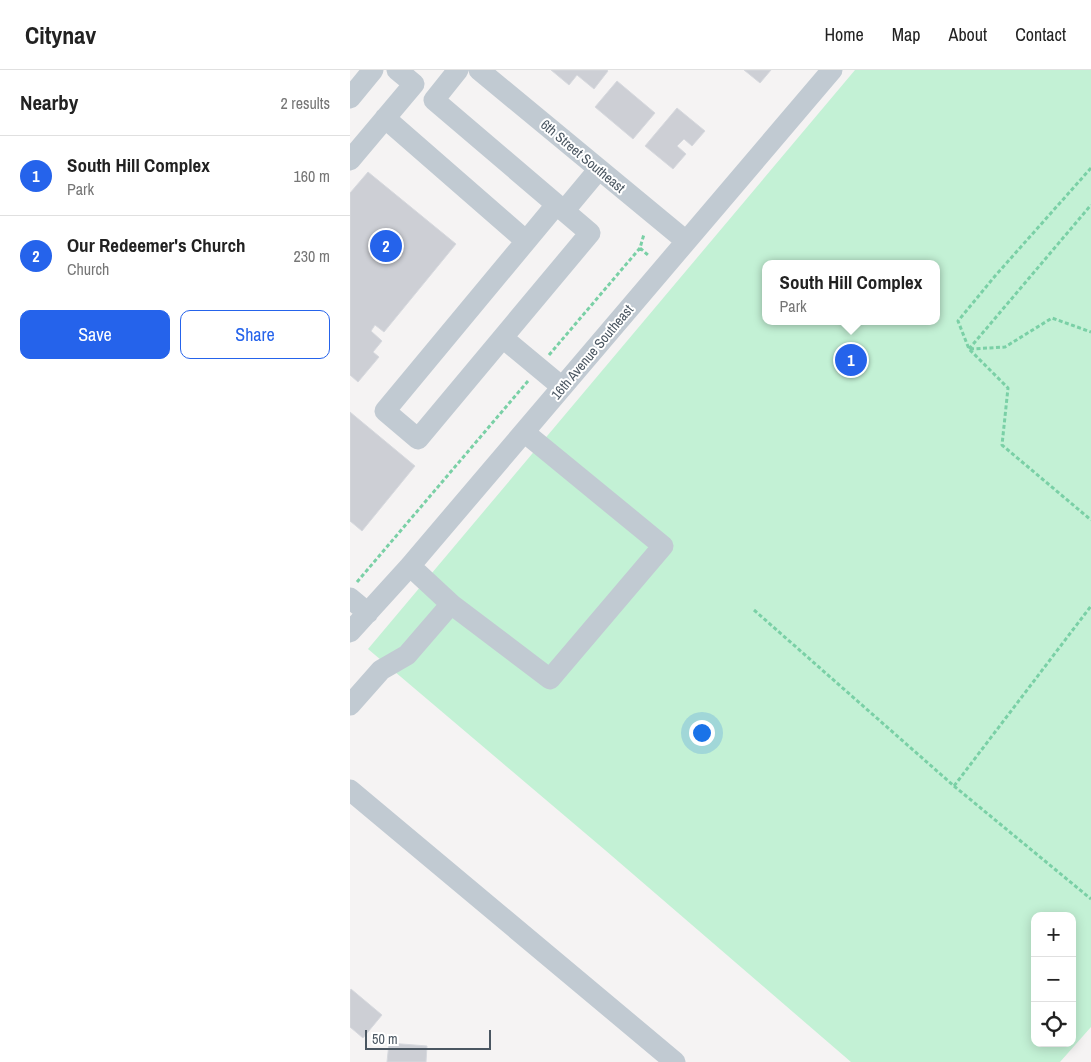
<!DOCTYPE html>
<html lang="en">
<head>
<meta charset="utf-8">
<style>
	:root { --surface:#fff; --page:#f2f2f2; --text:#222; --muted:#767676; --line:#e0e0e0; --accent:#2563eb }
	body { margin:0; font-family:"Archivo Narrow",sans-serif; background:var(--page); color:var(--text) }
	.controls { position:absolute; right:15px; bottom:15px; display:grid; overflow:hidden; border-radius:10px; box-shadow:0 2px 12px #0003 }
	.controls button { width:45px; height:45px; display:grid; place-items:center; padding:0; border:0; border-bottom:1px solid var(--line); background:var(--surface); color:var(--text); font:25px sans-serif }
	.scale { position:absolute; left:15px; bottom:12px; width:126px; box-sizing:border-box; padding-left:5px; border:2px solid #4a5661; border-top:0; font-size:14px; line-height:18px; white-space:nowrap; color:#4a5661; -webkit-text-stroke:4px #fff; paint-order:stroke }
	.you { position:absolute; left:351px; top:662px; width:18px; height:18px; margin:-12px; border:4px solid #fff; border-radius:50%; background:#1a73e8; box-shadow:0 0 0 8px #1a73e833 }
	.badge { display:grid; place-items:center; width:32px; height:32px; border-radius:50%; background:var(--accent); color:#fff; font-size:16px; font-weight:700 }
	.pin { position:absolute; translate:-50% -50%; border:2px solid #fff; box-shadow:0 1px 5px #0006 }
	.popup { position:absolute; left:412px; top:190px; width:178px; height:65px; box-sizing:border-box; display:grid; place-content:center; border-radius:10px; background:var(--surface); filter:drop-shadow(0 1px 4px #0005); font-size:16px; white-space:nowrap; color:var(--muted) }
	.popup b { font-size:19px; color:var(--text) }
	.popup::after { content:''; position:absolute; left:50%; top:100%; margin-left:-10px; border:10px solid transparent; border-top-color:var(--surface) }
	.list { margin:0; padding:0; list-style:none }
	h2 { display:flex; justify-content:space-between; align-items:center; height:65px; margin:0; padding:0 20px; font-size:21px }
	h2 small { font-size:16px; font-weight:400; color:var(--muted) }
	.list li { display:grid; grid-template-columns:32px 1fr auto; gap:15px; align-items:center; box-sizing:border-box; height:80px; padding:0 20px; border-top:1px solid var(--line) }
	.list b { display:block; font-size:19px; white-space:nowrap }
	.list p { margin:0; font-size:16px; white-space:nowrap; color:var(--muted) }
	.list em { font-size:16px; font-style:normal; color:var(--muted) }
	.actions { display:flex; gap:10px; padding:15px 20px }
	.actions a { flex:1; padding:11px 0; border:1px solid var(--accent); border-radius:10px; text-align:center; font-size:18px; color:var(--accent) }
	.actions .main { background:var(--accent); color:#fff }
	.icon { flex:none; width:28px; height:28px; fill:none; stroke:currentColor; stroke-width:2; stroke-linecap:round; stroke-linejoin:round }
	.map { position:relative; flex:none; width:741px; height:992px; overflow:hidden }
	header { display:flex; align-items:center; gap:30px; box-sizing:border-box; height:70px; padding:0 25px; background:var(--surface); border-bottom:1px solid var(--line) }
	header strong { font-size:24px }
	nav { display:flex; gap:28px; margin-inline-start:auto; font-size:18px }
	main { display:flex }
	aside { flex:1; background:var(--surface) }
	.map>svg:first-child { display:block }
	.green { fill:#c3f1d5; fill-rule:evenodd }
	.building { fill:#cdcfd5; stroke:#d7d9de }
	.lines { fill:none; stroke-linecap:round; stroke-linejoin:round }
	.path { stroke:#7ad0a6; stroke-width:3; stroke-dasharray:4 2.5; stroke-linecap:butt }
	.minor { stroke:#c1cad2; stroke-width:21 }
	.labels { text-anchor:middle; stroke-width:4; stroke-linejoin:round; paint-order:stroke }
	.street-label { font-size:14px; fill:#4a5661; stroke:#fff }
</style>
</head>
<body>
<header>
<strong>Citynav</strong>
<nav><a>Home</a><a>Map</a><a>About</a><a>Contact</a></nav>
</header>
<main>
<aside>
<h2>Nearby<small>2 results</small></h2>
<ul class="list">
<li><span class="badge">1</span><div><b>South Hill Complex</b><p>Park</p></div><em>160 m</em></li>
<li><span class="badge">2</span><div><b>Our Redeemer's Church</b><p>Church</p></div><em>230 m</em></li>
</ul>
<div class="actions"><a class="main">Save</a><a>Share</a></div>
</aside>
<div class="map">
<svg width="741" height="992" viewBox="0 0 741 992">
	<rect width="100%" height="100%" fill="#f5f3f3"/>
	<!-- green -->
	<path class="green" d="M505,0H741V957L710,992H501L255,780L18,579ZM416,194H586V251H416ZM685,846H722V973H685Z"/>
	<!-- building -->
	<path class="building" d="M201,0H257L258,1L244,19L227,5L219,15Z
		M394,0H421L410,13Z
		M267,11L305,43L283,69L245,37Z
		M327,38L355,61L342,76L334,69L327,76L336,84L323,99L295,76Z
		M18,102L106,174L34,262L25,255L21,261L32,271L23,282L29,287L8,312L0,305V123Z
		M0,342L65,396L12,461L0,451Z
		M1,919L32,945L13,968L0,957V921Z
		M39,973L77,976L76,992H37Z"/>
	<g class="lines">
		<!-- path -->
		<path class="path" d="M741,98L645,206L608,251L619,279L658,318L652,375L741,450
			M290,178L299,186
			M619,279L741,135
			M620,279L655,277L702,248L741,262
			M199,285L290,178L294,164
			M7,512L178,311
			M404,540L604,716L741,536
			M604,716L741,829"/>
		<!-- minor -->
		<path class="minor" d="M108,0L84,30L240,163L68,369L35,341L206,135
			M129,0L336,171
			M0,28L23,0
			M35,48L176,171
			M0,90L64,14L47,0
			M214,141L249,99
			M153,268L212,317
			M0,528L18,543
			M101,534L200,609L313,476L174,362
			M0,562L60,496L482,0
			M0,635L31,600L57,585L101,534L60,496
			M0,720L325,992"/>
	</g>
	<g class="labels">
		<!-- street labels -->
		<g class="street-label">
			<text transform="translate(233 86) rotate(40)" y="5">6th Street Southeast</text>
			<text transform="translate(242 282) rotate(-50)" y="5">16th Avenue Southeast</text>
		</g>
	</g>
</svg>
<div class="controls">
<button>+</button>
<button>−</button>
<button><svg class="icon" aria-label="locate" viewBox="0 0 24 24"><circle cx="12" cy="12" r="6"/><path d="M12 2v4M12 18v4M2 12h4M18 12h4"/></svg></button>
</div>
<div class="scale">50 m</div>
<div class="you"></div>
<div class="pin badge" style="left:501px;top:290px">1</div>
<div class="popup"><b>South Hill Complex</b>Park</div>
<div class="pin badge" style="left:36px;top:176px">2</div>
</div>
</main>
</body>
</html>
